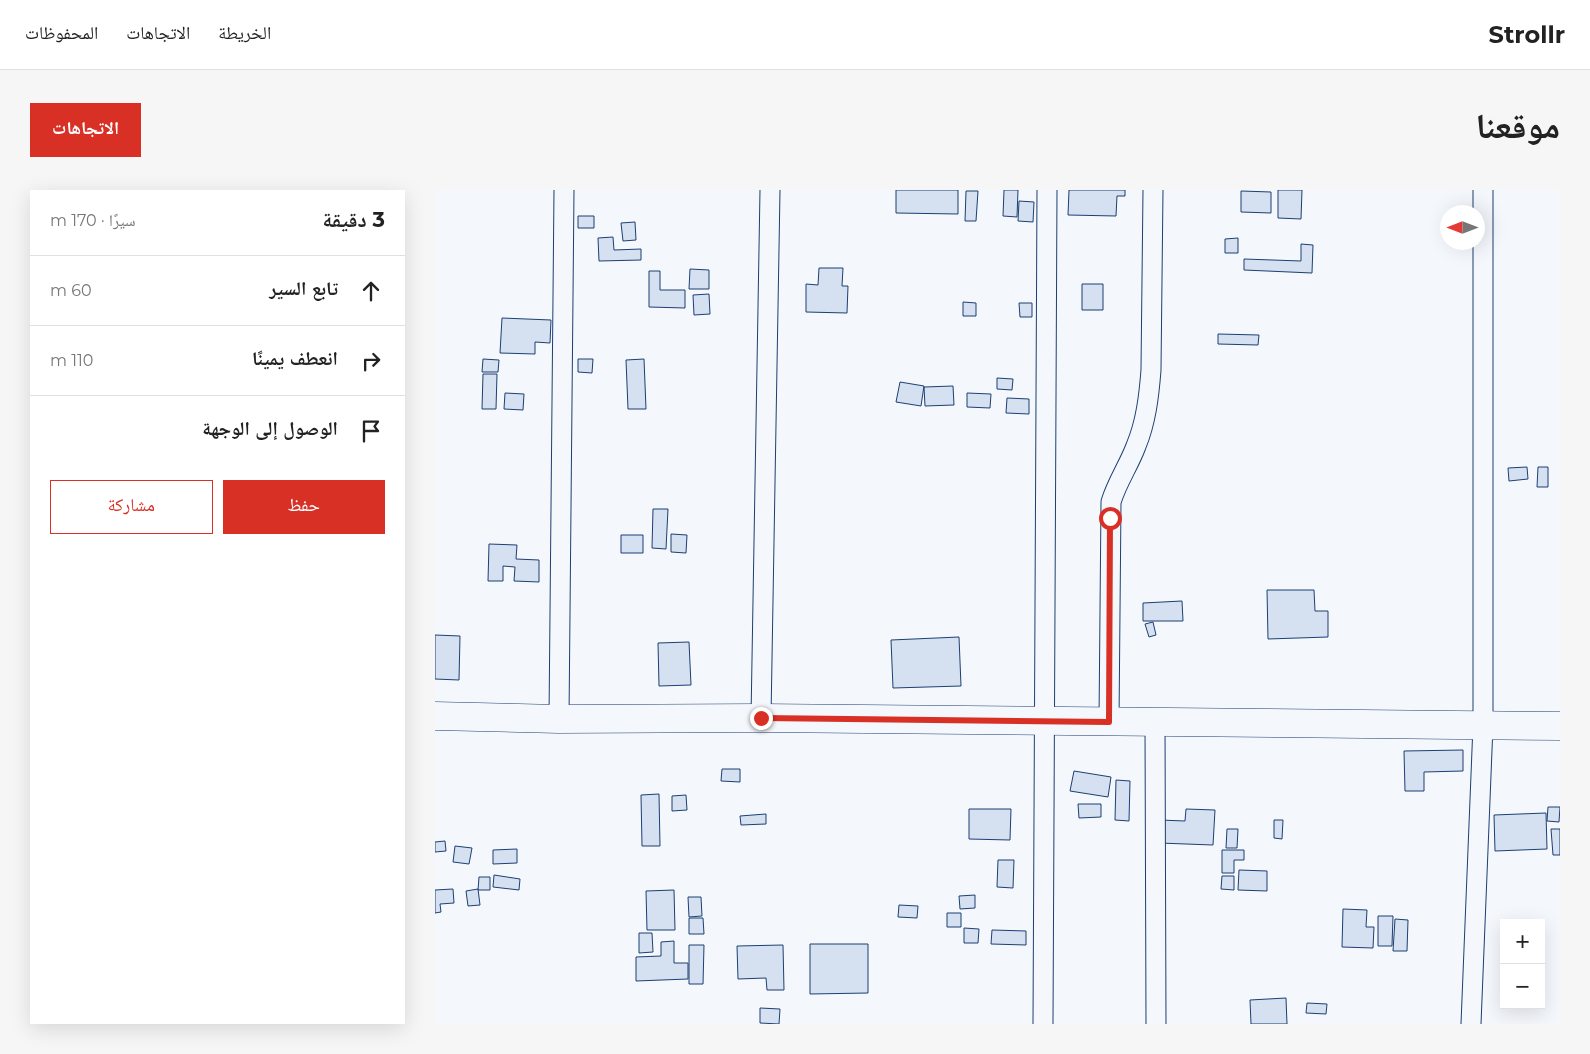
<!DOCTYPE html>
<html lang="ar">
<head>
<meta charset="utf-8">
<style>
	:root { --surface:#fff; --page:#f6f6f6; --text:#222; --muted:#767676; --line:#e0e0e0; --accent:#d93025 }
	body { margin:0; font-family:Montserrat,"Noto Naskh Arabic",sans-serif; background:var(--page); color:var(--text); direction:rtl }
	.controls { position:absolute; right:15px; bottom:15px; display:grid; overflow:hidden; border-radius:0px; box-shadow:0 5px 20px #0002 }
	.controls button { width:45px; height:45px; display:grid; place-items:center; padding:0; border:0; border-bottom:1px solid var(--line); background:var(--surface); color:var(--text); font:25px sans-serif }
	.compass { position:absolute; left:1005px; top:15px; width:45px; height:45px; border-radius:50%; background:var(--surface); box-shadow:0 5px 20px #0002; rotate:270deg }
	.stop { position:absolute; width:15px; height:15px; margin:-11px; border:4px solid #d93025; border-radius:50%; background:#fff }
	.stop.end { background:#d93025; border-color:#fff; box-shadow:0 1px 5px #0008 }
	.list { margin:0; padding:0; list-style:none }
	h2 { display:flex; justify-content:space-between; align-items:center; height:65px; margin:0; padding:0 20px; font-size:21px }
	h2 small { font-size:16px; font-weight:400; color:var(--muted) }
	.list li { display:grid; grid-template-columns:32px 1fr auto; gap:15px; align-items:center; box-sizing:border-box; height:70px; padding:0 20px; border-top:1px solid var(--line) }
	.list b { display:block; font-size:19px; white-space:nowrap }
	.list em { font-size:16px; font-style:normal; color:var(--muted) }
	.actions { display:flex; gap:10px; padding:15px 20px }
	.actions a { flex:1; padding:11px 0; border:1px solid var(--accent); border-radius:0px; text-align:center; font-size:18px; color:var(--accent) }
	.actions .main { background:var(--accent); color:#fff }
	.icon { flex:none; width:28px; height:28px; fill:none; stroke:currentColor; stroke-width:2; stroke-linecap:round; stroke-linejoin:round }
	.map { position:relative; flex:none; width:1125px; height:834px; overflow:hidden; direction:ltr; border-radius:0px }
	header { display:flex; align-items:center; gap:30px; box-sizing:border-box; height:70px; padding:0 25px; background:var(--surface); border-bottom:1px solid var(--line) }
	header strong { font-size:24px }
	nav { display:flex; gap:28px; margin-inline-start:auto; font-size:18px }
	.intro { display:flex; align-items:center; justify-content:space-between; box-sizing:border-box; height:120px; padding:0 30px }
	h1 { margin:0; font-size:35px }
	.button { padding:12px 22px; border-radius:0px; background:var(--accent); color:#fff; font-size:18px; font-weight:700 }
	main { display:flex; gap:30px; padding:0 30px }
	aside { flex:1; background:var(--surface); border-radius:0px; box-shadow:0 5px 20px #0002 }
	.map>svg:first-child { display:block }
	.building { fill:#d5e0f0; stroke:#1d3f73 }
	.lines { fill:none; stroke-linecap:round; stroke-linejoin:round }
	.street-casing { stroke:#1d3f73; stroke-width:21 }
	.secondary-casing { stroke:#1d3f73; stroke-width:29 }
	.street { stroke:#f4f7fb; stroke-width:19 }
	.secondary { stroke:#f4f7fb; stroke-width:28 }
	.route { stroke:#d93025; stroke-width:6 }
</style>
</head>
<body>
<header>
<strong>Strollr</strong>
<nav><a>الخريطة</a><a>الاتجاهات</a><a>المحفوظات</a></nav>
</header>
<div class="intro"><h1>موقعنا</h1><a class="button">الاتجاهات</a></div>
<main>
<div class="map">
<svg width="1125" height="834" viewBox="0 0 1125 834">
	<rect width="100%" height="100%" fill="#f4f7fb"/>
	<!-- building -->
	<path class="building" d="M461,0H523V24L461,23Z
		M569,0H583L582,27L568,26Z
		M634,0H690V6H682L681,26L633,25Z
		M843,0H867L866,29L843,28Z
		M531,1H543L541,31H530Z
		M806,1L836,2V23L806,22Z
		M584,11L599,12L598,32L583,31Z
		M143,26H159V38H143Z
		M200,32L201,50L188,51L186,33Z
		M178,47L179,60L206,59V70L164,71L163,48Z
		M803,48V63H790V49Z
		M866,54L878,55L877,83L809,80V69L866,71Z
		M384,78H408L407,96H413L412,123L371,122V94L383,95Z
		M255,79L274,80V99H254Z
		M214,81H225V100H250V118L214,117Z
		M647,94H668V120H647Z
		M274,104L275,124L259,125L258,105Z
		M528,112L541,113V126H528Z
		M584,113H597V127H585Z
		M67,128L116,130L115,153L100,152V164L65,163Z
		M783,144L824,145L823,155L783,154Z
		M48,169L64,170L63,182H47Z
		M143,169H158L157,183L143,182Z
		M209,169L211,219H193L191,170Z
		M48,184H62L61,219H47Z
		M562,188L578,189L577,200L562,199Z
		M465,192L489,196L486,216L461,212Z
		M518,196L519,215L490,216L489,197Z
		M70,203L89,204L88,220L69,219Z
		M532,203L556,204L555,218L532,217Z
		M572,208L594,209V224L571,223Z
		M1092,277L1093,289L1074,291L1073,278Z
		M1103,277H1113V297H1102Z
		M218,319H233L231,359L217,358Z
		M236,344L252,345L251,363L236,362Z
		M186,345H208V363H186Z
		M54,354L82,355L81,369L104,370V392L79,391L80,377L68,376V391H53Z
		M832,400H879L880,421H893V447L833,449Z
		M747,411L748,431H708V413Z
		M718,432L721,445L714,447L710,434Z
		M0,445L25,446L24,490L0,489Z
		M524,447L526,496L458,498L456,450Z
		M254,452L256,495L224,496L223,453Z
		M1028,560V581L989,582V601H970L969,561Z
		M287,579H305V592L286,591Z
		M639,581L676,587L673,607L635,601Z
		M681,590L695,591L694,631L680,630Z
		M224,604L225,656H207L206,605Z
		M251,605L252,620L237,621V606Z
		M643,614H666V627L644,628Z
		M1113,617H1125L1124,632L1112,631Z
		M534,619H576L575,650L534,649Z
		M751,619L780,620L778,655L724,653L725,630L750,631Z
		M1111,623L1112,659L1060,661L1059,625Z
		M331,624V634L306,635L305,626Z
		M839,630H848L847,649L839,648Z
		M792,639H803L802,658H791Z
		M1116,639H1125V665H1118Z
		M10,651L11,661L0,662V652Z
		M20,656L37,658L34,674L18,672Z
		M82,659V673L58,674V660Z
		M787,660H809V670H799V683H787Z
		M563,670H579L578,698L562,697Z
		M804,680L832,681V701L803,700Z
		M59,685L85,689L84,700L58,697Z
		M787,686H799V700L786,699Z
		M44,687H55V700H43Z
		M18,699L19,713L5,714L6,722L0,723V700Z
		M43,699L45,715L33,716L31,701Z
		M239,700L240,740H212L211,701Z
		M540,705V718L525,719L524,706Z
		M253,707H266L267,726L254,727Z
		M464,715L483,716L482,728L463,727Z
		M908,719L932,720L931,737H939L938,758L907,757Z
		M512,723H526V737H512Z
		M943,726H958L957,756H943Z
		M254,728H268L269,744H254Z
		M960,729L973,730L972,761H958Z
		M529,738L544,739L543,753H529Z
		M557,740L591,741V755L556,754Z
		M204,743H217L218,762L204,763Z
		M239,751V773H253V789L201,791V767L226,766V752Z
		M375,754H433V803L375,804Z
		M254,755H269L268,794H254Z
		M348,755L349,800H332L331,788L303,789L302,756Z
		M851,808L852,834H816L815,810Z
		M872,813L892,814L891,824L871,823Z
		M325,818L345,819L344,834L325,833Z"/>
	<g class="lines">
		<defs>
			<path id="street" d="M326,528L335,0
				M124,529L129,0
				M674,532L676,312C682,292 694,275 701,256C711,232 714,206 716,180L718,0
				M720,532L721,834
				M608,834L612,0
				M1036,834L1048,535V0"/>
			<path id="secondary" d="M0,526L124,529L326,528L1125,536"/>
		</defs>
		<!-- street casing -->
		<use href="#street" class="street-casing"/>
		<!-- secondary casing -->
		<use href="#secondary" class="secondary-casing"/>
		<!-- street -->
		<use href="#street" class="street"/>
		<!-- secondary -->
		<use href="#secondary" class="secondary"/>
	</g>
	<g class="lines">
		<!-- route -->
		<path class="route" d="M326,528L674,532L675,328"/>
	</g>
</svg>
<div class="controls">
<button>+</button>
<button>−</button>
</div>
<svg class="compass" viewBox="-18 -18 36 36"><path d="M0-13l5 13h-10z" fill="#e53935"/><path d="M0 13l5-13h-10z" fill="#767676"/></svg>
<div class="stop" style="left:675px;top:328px"></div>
<div class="stop end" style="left:326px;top:528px"></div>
</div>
<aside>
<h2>3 دقيقة<small>سيرًا · 170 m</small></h2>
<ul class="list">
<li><svg class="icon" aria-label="ahead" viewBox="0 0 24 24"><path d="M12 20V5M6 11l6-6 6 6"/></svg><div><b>تابع السير</b></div><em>60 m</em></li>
<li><svg class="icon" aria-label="right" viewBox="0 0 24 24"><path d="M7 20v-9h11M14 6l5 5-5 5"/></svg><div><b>انعطف يمينًا</b></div><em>110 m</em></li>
<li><svg class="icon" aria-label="arrive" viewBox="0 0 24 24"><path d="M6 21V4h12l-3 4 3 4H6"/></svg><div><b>الوصول إلى الوجهة</b></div></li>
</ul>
<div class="actions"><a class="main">حفظ</a><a>مشاركة</a></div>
</aside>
</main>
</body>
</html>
